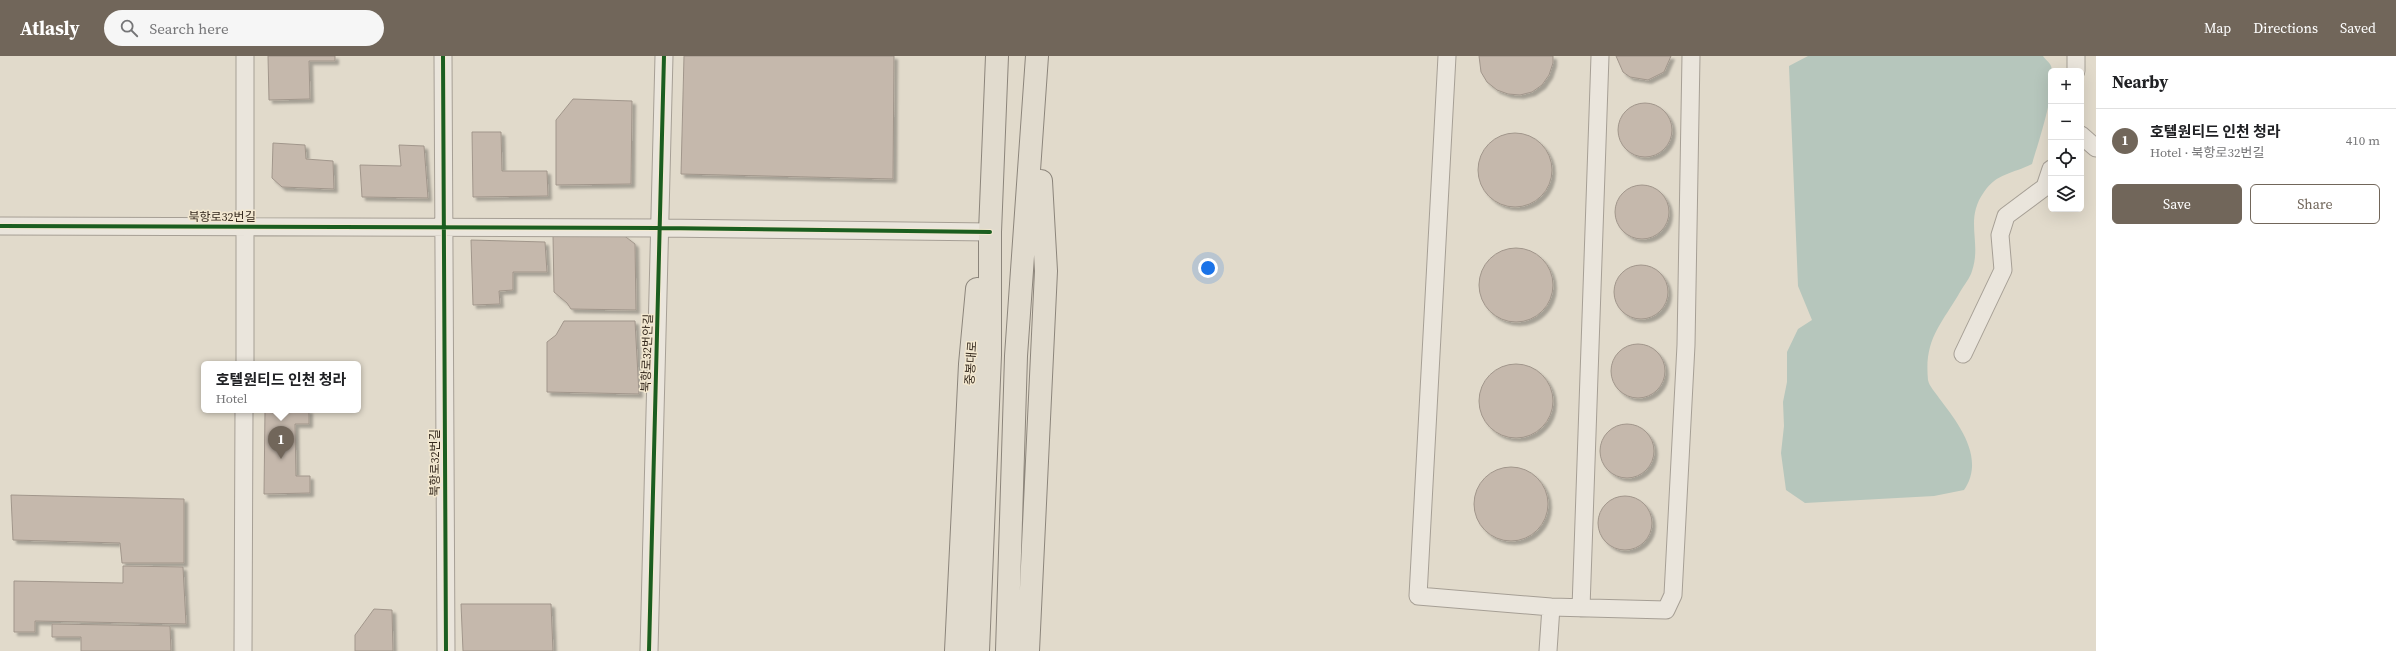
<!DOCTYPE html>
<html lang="en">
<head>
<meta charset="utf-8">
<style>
	:root { --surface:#fff; --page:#f6f6f6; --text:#202124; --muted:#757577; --line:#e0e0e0; --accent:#71665a }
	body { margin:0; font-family:"Source Serif 4","Noto Sans KR",serif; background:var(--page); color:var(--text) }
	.controls { position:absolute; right:12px; top:12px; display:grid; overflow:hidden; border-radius:6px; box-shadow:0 4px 16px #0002 }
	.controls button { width:36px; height:36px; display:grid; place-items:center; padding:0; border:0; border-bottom:1px solid var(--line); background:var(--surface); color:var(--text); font:20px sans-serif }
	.you { position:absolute; left:1208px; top:212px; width:14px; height:14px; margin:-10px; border:3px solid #fff; border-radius:50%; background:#1a73e8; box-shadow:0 0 0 6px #1a73e833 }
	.badge { display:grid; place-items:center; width:26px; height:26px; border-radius:50%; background:var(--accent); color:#fff; font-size:13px; font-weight:700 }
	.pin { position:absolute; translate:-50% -33px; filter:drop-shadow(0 1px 2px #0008) }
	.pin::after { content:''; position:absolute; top:21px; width:14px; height:12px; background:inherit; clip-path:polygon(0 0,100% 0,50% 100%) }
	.popup { position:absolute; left:201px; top:305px; width:160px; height:52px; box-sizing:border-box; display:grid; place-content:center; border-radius:6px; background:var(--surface); filter:drop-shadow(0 1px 3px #0005); font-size:13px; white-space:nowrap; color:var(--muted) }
	.popup b { font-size:15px; color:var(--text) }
	.popup::after { content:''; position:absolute; left:50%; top:100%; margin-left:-8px; border:8px solid transparent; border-top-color:var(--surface) }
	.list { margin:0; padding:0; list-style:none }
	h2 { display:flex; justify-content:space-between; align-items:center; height:52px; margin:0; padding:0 16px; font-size:17px }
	h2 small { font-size:13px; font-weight:400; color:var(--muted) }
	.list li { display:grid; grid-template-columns:26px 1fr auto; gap:12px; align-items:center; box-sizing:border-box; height:64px; padding:0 16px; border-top:1px solid var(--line) }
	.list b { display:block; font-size:15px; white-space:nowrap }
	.list p { margin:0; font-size:13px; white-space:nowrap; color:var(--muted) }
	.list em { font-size:13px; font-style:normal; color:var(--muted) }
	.actions { display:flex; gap:8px; padding:12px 16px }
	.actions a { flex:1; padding:9px 0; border:1px solid var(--accent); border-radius:6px; text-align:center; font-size:14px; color:var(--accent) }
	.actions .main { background:var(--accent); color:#fff }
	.icon { flex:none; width:22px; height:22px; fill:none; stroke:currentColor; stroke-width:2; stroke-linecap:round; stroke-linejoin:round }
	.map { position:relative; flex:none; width:2096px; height:595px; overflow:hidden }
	header { display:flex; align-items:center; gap:24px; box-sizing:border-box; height:56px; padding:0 20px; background:var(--accent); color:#fff }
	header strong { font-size:19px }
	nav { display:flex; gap:22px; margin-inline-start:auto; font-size:14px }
	.search { width:280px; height:36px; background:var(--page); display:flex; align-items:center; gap:10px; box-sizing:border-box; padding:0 14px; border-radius:22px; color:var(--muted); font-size:15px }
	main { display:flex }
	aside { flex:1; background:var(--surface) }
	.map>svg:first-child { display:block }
	.water { fill:#b6c6bc }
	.building { fill:#c5b8ac; stroke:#a1968b; filter:url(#shadow) }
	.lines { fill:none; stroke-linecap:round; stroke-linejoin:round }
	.minor-casing { stroke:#a69f95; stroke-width:19 }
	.major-casing { stroke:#8c857b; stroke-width:24 }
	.minor { stroke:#eae5dc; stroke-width:17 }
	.major { stroke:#e1dbce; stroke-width:22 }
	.cycleway-casing { stroke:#f3e8d0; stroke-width:6 }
	.cycleway { stroke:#1b5e20; stroke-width:4 }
	.labels { text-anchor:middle; stroke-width:3; stroke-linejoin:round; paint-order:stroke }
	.street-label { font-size:12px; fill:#34281d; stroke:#f3e8d0 }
</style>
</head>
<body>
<header>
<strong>Atlasly</strong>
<div class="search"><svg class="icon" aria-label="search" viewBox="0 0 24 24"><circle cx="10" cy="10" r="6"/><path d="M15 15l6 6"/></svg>Search here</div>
<nav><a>Map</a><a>Directions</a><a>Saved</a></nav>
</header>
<main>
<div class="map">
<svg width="2096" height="595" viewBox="0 0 2096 595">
	<defs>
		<filter id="shadow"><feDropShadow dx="3.5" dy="3.5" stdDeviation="1" flood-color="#0004"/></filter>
	</defs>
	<rect width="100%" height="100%" fill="#e1dacb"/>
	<!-- water -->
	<path class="water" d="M1808,0H2043C2045,3 2050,7 2051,10C2058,28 2038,88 2032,108C2012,118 1997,117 1984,136C1964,164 1982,186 1972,215C1970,222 1964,229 1960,236C1941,269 1924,283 1928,324C1929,330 1936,337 1939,342C1958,367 1986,402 1964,434L1934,440L1805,447L1786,434L1781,397L1784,370L1783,346L1787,326V296L1798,273L1812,264L1798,230L1789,10Z"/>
	<!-- building -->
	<path class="building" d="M268,0H335V5H309L310,43L269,44Z
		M684,0H894L893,123L681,118Z
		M1479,0H1553V7L1549,19L1542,29L1532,36L1520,39L1508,38L1497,34L1487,26L1481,16Z
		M1616,0H1671L1664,16L1648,24L1630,21L1623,16Z
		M573,43L632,45L631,128L556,129V64Z
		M1618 74a27 27 0 1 1 54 0a27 27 0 1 1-54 0Z
		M472,76H501L502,115H547L548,140L473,141Z
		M1478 114a37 37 0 1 1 74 0a37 37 0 1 1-74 0Z
		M273,87L305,89L306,103L333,105L334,133L282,131L272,122Z
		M399,89L424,90L428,142L362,141L360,109L401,110Z
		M1615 156a27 27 0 1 1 54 0a27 27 0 1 1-54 0Z
		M622,178L635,188L636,254L571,253L567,247L554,236L553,179Z
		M471,184L545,186L547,216H513V234L499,235L500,248L473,249Z
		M1479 229a37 37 0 1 1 74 0a37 37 0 1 1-74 0Z
		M1614 236a27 27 0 1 1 54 0a27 27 0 1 1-54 0Z
		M564,265H635L639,338L547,336V286L556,279Z
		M1611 315a27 27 0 1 1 54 0a27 27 0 1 1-54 0Z
		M1479 345a37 37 0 1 1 74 0a37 37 0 1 1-74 0Z
		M265,354H309V368H295L296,420H310V437L264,438Z
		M1600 395a27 27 0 1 1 54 0a27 27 0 1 1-54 0Z
		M1474 448a37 37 0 1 1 74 0a37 37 0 1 1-74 0Z
		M11,439L184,443V507H122L120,487L13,484Z
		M1598 467a27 27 0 1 1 54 0a27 27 0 1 1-54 0Z
		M123,510L183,511L186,568L35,565V576H14V525L123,527Z
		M461,548H551L553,595H463Z
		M374,553L392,554L393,595H355V579Z
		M52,568L170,570L171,595H81V581H52Z"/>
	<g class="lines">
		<defs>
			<path id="minor" d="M443,0L446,595
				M1447,0L1418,540L1551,551L1666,554L1673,539L1686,289L1691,0
				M2076,0V15
				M2081,79L2096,92
				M0,170L660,172L990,176
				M1963,298L2003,214L2000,179L2006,160L2045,131L2051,113
				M245,308V0
				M1581,552L1600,0
				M243,595L244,354
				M649,595L664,0
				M1548,595L1551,551"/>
			<path id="major" d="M956,595L970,308L977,233
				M978,595L990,299V176L997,0
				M1007,595L1016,300L1037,0
				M1028,595L1046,215L1041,125"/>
		</defs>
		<!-- minor casing -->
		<use href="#minor" class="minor-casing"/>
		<!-- major casing -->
		<use href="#major" class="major-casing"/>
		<!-- minor -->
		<use href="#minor" class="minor"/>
		<!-- major -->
		<use href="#major" class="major"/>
		<defs>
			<path id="cycleway" d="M443,0L446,595
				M0,170L660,172L990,176
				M649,595L664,0"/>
		</defs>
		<!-- cycleway casing -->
		<use href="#cycleway" class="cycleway-casing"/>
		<!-- cycleway -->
		<use href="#cycleway" class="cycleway"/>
	</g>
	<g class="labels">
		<!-- street labels -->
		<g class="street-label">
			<text x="222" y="165">북항로32번길</text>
			<text transform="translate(647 297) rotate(-88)" y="4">북항로32번안길</text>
			<text transform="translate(971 307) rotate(-86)" y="4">중봉대로</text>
			<text transform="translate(435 407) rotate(-90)" y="4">북항로32번길</text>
		</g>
	</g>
</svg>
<div class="controls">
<button>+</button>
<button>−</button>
<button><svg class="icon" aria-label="locate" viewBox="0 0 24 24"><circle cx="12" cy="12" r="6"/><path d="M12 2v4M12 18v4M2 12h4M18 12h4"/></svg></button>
<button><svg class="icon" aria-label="layers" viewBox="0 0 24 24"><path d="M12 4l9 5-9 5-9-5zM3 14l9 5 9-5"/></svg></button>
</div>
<div class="you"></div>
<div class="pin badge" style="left:281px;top:403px">1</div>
<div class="popup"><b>호텔원티드 인천 청라</b>Hotel</div>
</div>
<aside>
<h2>Nearby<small></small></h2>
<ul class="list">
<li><span class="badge">1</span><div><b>호텔원티드 인천 청라</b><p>Hotel · 북항로32번길</p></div><em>410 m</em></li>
</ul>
<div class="actions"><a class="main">Save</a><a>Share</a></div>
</aside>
</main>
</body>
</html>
